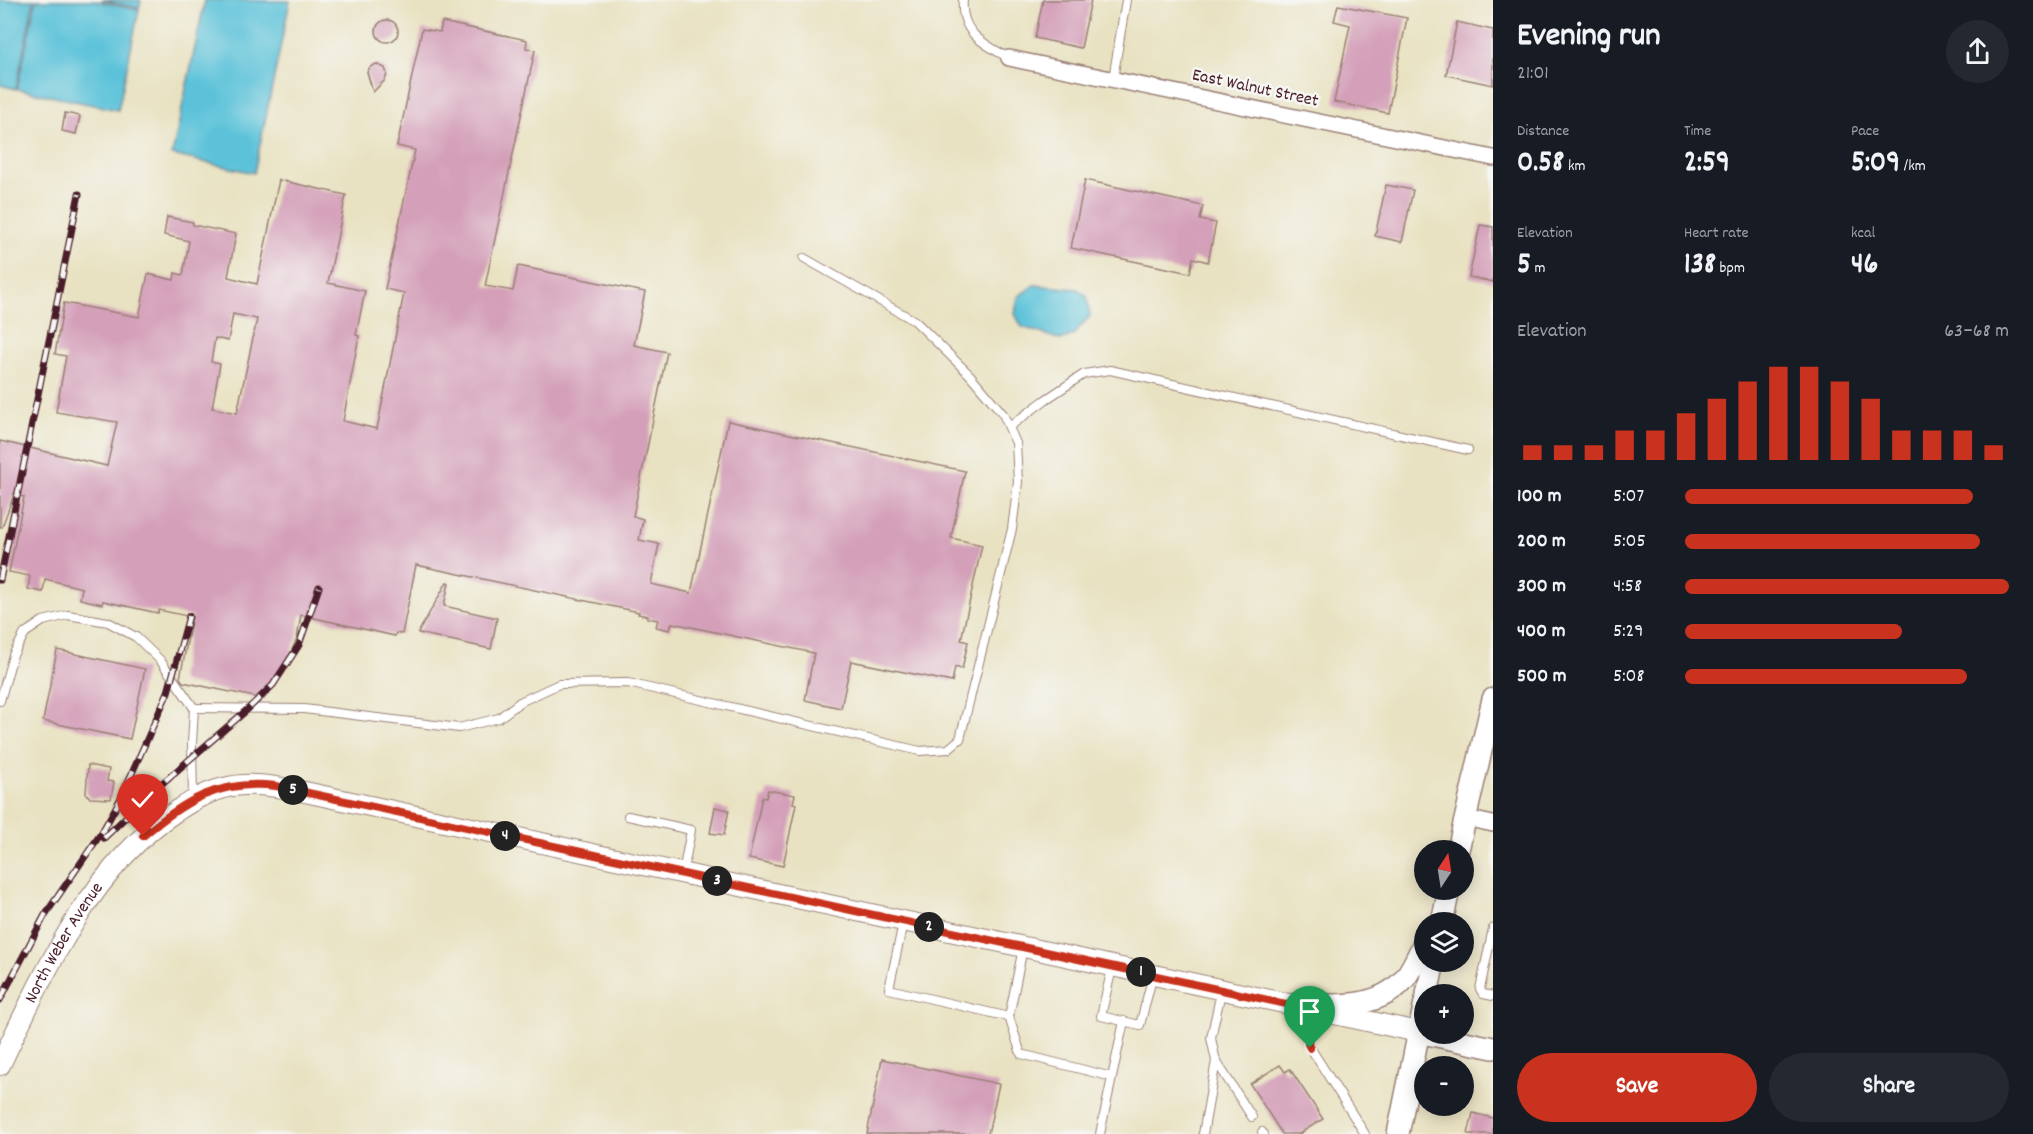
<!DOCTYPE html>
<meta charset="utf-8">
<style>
body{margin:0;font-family:Dekko,sans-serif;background:#242831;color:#f1f3f6;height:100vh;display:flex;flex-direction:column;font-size:22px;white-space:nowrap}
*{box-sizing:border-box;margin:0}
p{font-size:20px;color:#9ea1a6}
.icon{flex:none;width:33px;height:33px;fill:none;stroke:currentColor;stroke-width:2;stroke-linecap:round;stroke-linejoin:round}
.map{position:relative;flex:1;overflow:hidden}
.details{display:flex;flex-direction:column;background:#171b24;width:540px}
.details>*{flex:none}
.needle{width:39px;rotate:12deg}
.tools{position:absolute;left:1414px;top:840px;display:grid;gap:12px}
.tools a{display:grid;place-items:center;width:60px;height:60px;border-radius:50%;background:#171b24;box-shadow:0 3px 15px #0003;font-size:30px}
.pin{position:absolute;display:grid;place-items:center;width:51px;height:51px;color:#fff;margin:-62px -26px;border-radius:50% 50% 50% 0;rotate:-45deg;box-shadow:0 0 6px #0007}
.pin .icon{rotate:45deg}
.km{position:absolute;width:30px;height:30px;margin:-15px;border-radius:50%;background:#222;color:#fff;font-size:16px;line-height:30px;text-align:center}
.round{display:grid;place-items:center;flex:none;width:63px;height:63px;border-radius:32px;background:#242831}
.summary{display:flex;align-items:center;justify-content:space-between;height:102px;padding:0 24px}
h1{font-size:33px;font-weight:700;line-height:45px}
.metrics{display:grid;grid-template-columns:repeat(3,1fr);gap:9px;height:102px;padding:6px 24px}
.metrics div{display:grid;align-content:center}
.metrics b{font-size:30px;font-weight:700}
.metrics small{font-size:16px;font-weight:400}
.metrics p{font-size:16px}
.chart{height:168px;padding:12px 24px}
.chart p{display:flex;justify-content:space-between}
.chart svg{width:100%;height:108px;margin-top:6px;stroke:#c8321e;stroke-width:6}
.button{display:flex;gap:12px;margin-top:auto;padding:12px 24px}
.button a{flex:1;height:69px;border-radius:36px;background:#c8321e;color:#fff;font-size:24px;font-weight:700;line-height:69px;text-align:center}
.button a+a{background:#242831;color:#f1f3f6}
ul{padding:0 24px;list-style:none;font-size:20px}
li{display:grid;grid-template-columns:96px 72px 1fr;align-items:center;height:45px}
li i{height:15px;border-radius:8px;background:#c8321e}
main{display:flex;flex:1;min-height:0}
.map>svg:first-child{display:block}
</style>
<main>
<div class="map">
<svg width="1493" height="1134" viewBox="0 0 1493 1134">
<rect width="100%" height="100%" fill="#f6f6f2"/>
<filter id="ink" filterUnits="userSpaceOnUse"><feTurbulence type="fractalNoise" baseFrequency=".0167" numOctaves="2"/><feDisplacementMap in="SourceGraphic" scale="12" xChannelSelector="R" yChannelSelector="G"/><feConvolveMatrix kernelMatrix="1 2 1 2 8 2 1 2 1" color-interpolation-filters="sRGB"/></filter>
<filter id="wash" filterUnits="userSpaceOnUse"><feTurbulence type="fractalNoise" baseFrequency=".008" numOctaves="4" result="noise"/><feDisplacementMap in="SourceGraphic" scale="24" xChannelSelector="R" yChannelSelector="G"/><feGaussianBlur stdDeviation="1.35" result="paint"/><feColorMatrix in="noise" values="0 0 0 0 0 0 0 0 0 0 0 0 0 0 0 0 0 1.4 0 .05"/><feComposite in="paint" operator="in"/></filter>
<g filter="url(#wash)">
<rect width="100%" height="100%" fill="#e9e2c2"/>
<g fill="#5cc2d9" stroke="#537082" stroke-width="1.5">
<path d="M 0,0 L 34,0 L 16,89 L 0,85 Z"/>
<path d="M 36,0 L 92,0 L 139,10 L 118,110 L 17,89 Z"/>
<path d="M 101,0 L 141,0 L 139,8 Z"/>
<path d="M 205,0 L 290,1 L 254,173 L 172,155 Z"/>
<path d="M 1034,285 L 1077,289 L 1087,296 L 1090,316 L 1073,335 L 1061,340 L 1022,327 L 1015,314 L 1018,297 Z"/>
</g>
<g id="blocks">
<g fill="#d4a0b9" fill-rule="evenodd">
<path d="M 1043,0 L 1091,0 L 1081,48 L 1035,38 Z"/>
<path d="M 1338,5 L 1407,18 L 1388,113 L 1334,102 L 1350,25 L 1334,21 Z"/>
<circle cx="387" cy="31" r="11"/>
<path d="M 442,22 L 527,40 L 526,48 L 535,50 L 485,286 L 513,291 L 518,266 L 645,292 L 634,345 L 667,352 L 633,516 L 643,519 L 639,540 L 659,544 L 651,584 L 691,593 L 728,421 L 965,471 L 951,538 L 982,545 L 961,640 L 968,642 L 962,669 L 955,667 L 952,682 L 851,661 L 841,708 L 805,700 L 814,653 L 672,623 L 670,630 L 656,627 L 658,620 L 647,618 L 648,616 L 638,614 L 639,612 L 416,565 L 402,634 L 396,633 L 395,636 L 301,615 L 297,638 L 286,664 L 264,699 L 183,682 L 180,678 L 192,617 L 159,610 L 158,613 L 103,601 L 102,604 L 80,599 L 82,588 L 45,579 L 43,592 L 28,589 L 30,576 L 9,572 L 24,497 L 14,494 L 2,527 L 0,527 L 0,441 L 107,466 L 117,422 L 56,412 L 66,356 L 55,354 L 64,303 L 139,317 L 148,274 L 174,280 L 175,273 L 183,275 L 189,241 L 164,235 L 167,217 L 193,222 L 193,225 L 236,234 L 228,277 L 257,284 L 279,180 L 346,195 L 328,283 L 365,291 L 356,335 L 359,336 L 343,421 L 377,429 L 404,293 L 385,289 L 415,150 L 397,146 L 422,29 L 440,32 ZM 233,314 L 257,319 L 237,413 L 212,408 L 220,364 L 211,362 L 215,338 L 228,341 Z"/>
<path d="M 1457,22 L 1493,30 L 1493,85 L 1446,75 Z"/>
<path d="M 376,64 L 385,68 L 387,74 L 385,80 L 373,92 L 367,72 L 370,67 Z"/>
<path d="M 65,113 L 80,116 L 76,134 L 62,131 Z"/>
<path d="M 1085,180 L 1203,206 L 1200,220 L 1216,223 L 1208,262 L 1193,258 L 1190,273 L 1071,248 Z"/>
<path d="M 1386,185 L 1413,190 L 1402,242 L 1375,236 Z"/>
<path d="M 1480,225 L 1493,227 L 1493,282 L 1469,277 Z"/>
<path d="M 447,582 L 449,583 L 444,606 L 497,618 L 491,649 L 418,633 Z"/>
<path d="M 57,650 L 145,669 L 130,739 L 43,721 Z"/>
<path d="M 88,765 L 109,769 L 107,781 L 114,782 L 111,799 L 90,798 L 86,793 Z"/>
<path d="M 768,790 L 795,795 L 793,803 L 796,804 L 783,866 L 749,859 L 762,797 L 766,798 Z"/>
<path d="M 715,807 L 729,810 L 724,835 L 710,833 Z"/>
<path d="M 882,1059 L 999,1084 L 988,1134 L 867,1134 Z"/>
<path d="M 1280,1065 L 1285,1072 L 1290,1069 L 1323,1119 L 1299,1134 L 1282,1134 L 1250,1084 Z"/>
<path d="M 1473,1113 L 1493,1118 L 1493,1134 L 1468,1134 Z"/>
</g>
</g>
</g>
<g filter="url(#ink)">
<use href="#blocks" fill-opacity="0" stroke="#9a8076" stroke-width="1.5"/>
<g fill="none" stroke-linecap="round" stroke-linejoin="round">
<defs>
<g id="service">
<path d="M 963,0 C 960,33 984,44 1009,58"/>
<path d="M 1113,79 L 1126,0"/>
<path d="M 1009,427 L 1045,400 L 1084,374 L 1110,370 L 1468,450"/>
<path d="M 0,701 L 13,655 L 25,633 L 43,621 L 68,615 L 108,622 L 136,637 L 160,660 L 194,708 L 192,744 L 193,798"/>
<path d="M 194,708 L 304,709 L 459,728 L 499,718 L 520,702 L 559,684 L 628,683 L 920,751 L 948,749 L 960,739 L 1012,529 L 1018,482 L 1016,443 L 1003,414 L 970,375 L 915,321 L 804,258"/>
<path d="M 628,816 L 691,830 L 683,873"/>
<path d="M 903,923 L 889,989 L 1009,1017 L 1023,948"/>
<path d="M 1493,928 L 1480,989 L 1483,994 L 1493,996"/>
<path d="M 1112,968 L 1101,1016 L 1140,1025 L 1153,975"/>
<path d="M 1314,1011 L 1308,1044 L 1365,1134"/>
<path d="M 1009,1017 L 1021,1054 L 1112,1077"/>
<path d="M 1216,1061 L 1252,1117"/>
<path d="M 1262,1132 L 1264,1134"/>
<path d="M 1100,1134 L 1124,1021"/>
<path d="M 1203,1134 L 1216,1061 L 1211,1038 L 1221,992"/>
</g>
<g id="minor">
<path d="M 1009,58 L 1493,158"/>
<path d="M 1465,818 L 1493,824"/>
</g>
<g id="tertiary">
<path id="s1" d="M 0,1065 C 42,977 91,867 175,812 C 192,801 204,793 224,788 C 251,781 278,787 305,792 L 1418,1032"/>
</g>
<g id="secondary">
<path d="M 1458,850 L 1493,699"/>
<path d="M 1442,922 L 1449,890"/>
<path d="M 1427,994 L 1434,962"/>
<path d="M 1291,1005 C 1329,1004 1378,1012 1405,978 C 1413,967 1419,953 1425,941"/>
<path d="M 1418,1032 L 1493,1048"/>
<path d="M 1398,1134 L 1425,1002"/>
</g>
</defs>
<use href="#service" stroke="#9a8076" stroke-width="10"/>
<use href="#minor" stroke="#9a8076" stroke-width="18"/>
<use href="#tertiary" stroke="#9a8076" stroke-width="22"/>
<use href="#secondary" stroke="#9a8076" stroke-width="24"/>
<use href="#service" stroke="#fff" stroke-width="8"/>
<use href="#minor" stroke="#fff" stroke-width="15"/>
<use href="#tertiary" stroke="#fff" stroke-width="20"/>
<use href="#secondary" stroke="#fff" stroke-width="21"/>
<defs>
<g id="rail">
<path d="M 0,580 L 79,194"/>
<path d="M 104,838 L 152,792 L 248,709 L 273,685 L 299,645 L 319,587"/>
<path d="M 0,1000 L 45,915 L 102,832 L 121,798 L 168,692 L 189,616"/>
</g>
</defs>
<use href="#rail" stroke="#4a1f2b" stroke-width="7"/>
<use href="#rail" stroke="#f6f6f2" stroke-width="4.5" stroke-dasharray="14" stroke-linecap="butt"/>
</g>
</g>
<g fill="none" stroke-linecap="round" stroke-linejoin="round" filter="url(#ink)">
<defs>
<path id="route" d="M 143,836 C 184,801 219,779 276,786 L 1314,1010 L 1308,1044 L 1310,1048"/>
</defs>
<use href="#route" stroke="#fff" stroke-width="12"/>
<use href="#route" stroke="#c8321e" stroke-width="8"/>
</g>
<g text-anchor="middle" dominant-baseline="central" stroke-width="5" stroke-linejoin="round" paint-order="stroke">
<g font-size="18" fill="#4a1f2b" stroke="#f6f6f2">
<text transform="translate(1255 89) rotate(12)">East Walnut Street</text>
<text stroke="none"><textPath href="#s1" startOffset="138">North Weber Avenue</textPath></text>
</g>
</g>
</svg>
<div class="tools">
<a><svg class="needle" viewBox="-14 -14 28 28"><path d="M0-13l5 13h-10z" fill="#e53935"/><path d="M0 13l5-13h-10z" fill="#9ea1a6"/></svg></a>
<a><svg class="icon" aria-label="layers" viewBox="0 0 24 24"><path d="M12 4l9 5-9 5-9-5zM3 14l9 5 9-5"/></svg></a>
<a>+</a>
<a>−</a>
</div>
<div class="pin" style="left:1310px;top:1048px;background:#1e9e55"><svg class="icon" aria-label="arrive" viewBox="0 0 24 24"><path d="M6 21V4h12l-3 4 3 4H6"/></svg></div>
<div class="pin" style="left:143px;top:836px;background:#d93025"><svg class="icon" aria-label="check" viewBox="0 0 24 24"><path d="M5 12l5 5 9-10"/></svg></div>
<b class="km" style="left:1141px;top:972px">1</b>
<b class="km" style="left:929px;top:927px">2</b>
<b class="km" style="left:717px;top:881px">3</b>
<b class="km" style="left:505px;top:836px">4</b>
<b class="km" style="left:293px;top:790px">5</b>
</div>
<section class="details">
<div class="summary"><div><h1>Evening run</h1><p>21:01</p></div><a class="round"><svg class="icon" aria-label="share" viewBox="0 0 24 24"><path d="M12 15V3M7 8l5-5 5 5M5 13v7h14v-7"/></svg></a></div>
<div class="metrics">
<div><p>Distance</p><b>0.58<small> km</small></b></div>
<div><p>Time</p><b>2:59</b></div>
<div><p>Pace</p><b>5:09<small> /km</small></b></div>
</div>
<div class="metrics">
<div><p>Elevation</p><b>5<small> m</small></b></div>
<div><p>Heart rate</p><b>138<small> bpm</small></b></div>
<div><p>kcal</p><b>46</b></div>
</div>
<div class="chart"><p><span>Elevation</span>63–68 m</p>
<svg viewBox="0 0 160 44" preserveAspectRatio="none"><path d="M5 44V38M15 44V38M25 44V38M35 44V32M45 44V32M55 44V25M65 44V19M75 44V12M85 44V6M95 44V6M105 44V12M115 44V19M125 44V32M135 44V32M145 44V32M155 44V38"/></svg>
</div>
<ul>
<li><b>100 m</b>5:07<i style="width:89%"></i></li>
<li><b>200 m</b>5:05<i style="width:91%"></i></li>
<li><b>300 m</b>4:58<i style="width:100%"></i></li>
<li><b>400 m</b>5:29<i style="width:67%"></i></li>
<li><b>500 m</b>5:08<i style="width:87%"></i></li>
</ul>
<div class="button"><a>Save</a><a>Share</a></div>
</section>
</main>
